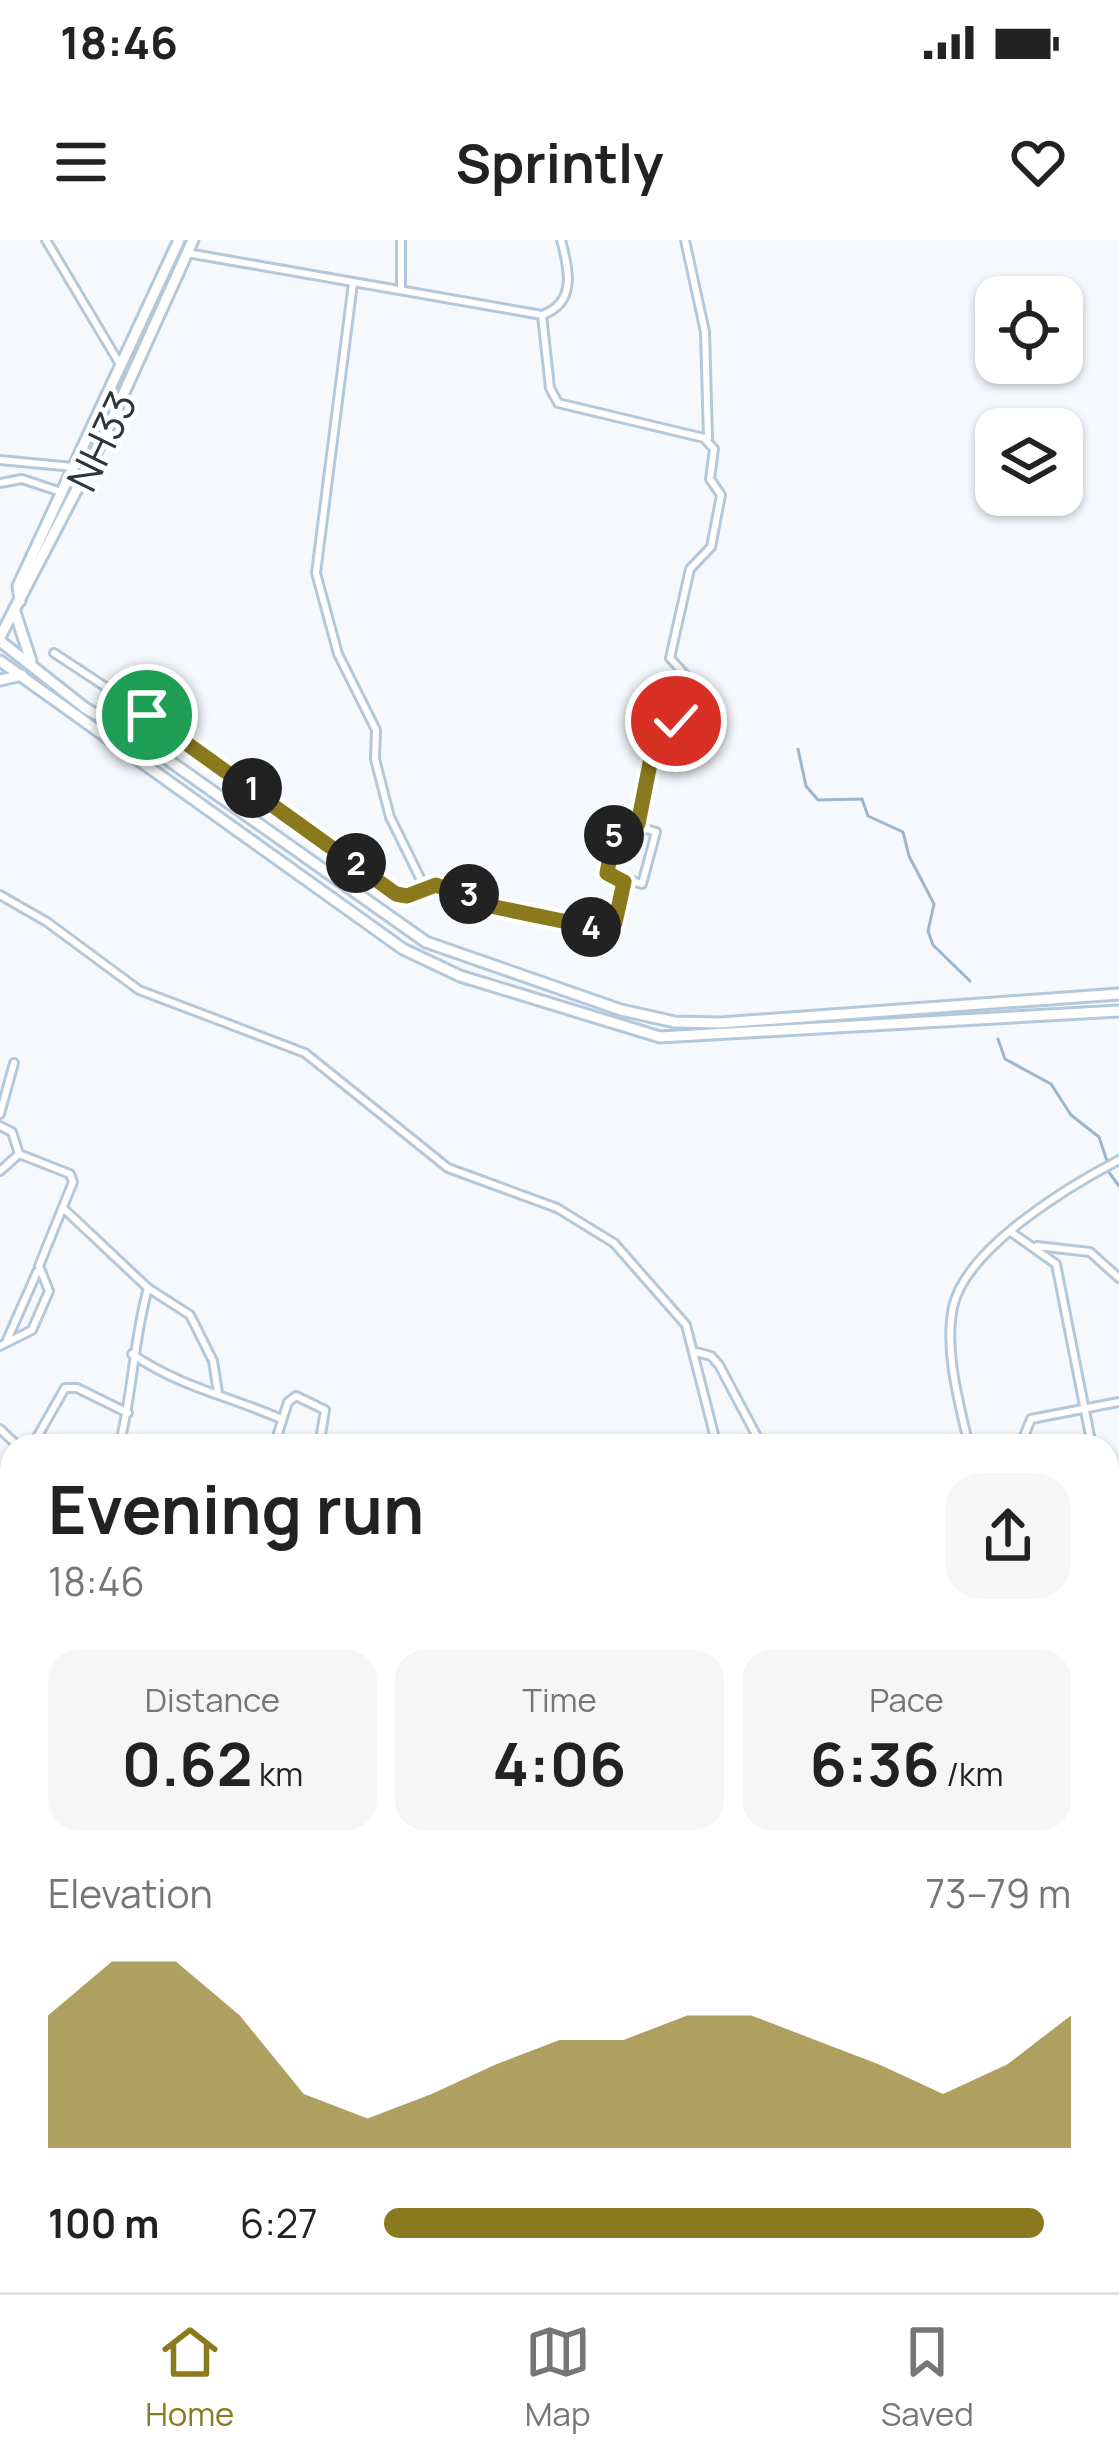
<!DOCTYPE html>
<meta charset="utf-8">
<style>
body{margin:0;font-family:Manrope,sans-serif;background:#f6f6f6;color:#222;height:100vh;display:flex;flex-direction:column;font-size:45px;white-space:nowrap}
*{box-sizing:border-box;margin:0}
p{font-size:39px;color:#767676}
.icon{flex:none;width:66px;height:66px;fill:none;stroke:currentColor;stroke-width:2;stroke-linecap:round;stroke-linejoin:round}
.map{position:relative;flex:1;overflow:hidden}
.drawer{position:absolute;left:0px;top:1194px;width:1119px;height:858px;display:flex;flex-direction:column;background:#fff;border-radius:36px 36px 0 0;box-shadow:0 3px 9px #0004}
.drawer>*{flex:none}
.fabs{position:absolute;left:975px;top:36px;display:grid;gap:24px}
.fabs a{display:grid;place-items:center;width:108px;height:108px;border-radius:24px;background:#fff;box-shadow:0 3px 9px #0004;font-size:60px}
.pin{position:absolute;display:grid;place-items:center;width:102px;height:102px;color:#fff;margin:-51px;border:6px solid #fff;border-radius:50%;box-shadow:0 3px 12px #0007}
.km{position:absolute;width:60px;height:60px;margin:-30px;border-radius:50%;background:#222;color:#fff;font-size:33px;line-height:60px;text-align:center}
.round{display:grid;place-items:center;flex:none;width:126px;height:126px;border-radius:36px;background:#f6f6f6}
.headline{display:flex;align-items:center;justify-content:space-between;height:204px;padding:0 48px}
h1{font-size:66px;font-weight:700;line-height:90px}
.figures{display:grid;grid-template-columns:repeat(3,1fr);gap:18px;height:204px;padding:12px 48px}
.figures div{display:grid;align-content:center;border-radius:30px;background:#f6f6f6;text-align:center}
.figures b{font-size:60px;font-weight:700}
.figures small{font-size:33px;font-weight:400}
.figures p{font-size:33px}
.chart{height:336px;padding:24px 48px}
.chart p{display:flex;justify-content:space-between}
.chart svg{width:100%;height:216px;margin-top:12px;fill:#8b791e;opacity:.7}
ul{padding:0 48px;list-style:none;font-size:39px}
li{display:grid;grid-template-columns:192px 144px 1fr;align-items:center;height:90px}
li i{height:30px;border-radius:15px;background:#8b791e}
.status{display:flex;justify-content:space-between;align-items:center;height:84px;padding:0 60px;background:#fff;direction:ltr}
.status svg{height:33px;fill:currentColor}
header{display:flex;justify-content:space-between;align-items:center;height:156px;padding:0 48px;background:#fff;font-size:54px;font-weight:700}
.tabs{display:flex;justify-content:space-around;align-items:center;height:168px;border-top:3px solid #e0e0e0;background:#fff;font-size:33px;color:#767676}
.tabs a{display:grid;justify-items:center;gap:6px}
.tabs .active{color:#8b791e}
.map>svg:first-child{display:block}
</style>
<div class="status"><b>18:46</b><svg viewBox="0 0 49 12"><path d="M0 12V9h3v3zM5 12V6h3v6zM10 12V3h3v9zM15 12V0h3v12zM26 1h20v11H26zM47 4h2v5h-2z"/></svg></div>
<header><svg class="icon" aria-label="menu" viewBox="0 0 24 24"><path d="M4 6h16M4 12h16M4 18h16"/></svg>Sprintly<svg class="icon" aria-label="heart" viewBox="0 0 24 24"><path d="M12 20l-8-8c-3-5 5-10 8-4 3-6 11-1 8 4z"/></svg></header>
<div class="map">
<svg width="1119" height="2052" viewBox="0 0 1119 2052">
<rect width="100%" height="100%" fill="#f5f9fd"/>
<path fill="#cfe3f6" d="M 12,1935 L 12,2040 L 83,2040 L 86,2052 L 0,2052 L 0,1943 Z"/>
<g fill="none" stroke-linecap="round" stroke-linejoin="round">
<g stroke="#9cb6ce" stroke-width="3">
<path d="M 798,509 L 806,546 L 818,560 L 862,559 L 868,576 L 903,592 L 909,616 L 934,664 L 928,691 L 933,705 L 970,741"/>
<path d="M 998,799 L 1005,819 L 1051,844 L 1071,875 L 1099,897 L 1107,921"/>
<path d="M 1108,931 L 1119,946"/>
</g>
<defs>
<g id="street">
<path d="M 46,0 L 121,126"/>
<path d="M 685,0 L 705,92 L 708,198"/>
<path d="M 187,13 L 542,75 C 577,63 569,29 561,0"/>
<path d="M 353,43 L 316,333 L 338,414 L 376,490 L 375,519 L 390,577 L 424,646"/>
<path d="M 401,50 L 401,0"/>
<path d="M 542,75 L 550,148 L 558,163 L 704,198 L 714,209 L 710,239 L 721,255 L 711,307 L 690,329 L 670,418 L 688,438 L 681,476 L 657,488 L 638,583"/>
<path d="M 0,220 L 73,227"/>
<path d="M 0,243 L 22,239 L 61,252"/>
<path d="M 54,413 L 159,482 L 396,654 L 407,656 L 437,645 L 490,666 L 606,690 L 615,683 L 624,642"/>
<path d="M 623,582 L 656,592 L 642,644 L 607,633 L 615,590 Z"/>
<path d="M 0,655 L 47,682 L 139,750 L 305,813 L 448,928 L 557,968 L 614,1003 L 686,1085 L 717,1206"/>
<path d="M 0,874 L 14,823"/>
<path d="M 0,886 L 12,892 L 19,914 L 0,931"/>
<path d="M 63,968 L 148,1048 L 190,1075 L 213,1121 L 218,1153"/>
<path d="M 1011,992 L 1056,1024 L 1092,1206"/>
<path d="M 1037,1006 L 1090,1012 L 1119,1038"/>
<path d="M 7,1100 L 37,1032"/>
<path d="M 0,1106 L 32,1090 L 49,1051 L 39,1026 L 73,942 L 70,934 L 19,914"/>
<path d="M 696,1112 L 711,1116 L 719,1125 L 762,1206"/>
<path d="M 132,1114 C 182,1148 227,1155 281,1179"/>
<path d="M 0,1189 L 18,1206"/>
<path d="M 32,1206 L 65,1148 L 77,1148 L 128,1173"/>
<path d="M 119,1206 C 133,1154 133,1101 148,1048"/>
<path d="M 274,1206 L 288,1162 L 296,1156 L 325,1170 L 320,1200"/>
<path d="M 317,1206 L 320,1200 L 334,1206"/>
<path d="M 969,1206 C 959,1162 944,1111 953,1067 C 966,1008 1069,946 1119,920"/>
<path d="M 993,1206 L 1022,1201 L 1031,1179 L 1119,1162"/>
<path d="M 1107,1291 L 1119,1290"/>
<path d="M 0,1331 L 12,1247"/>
<path d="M 0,1363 L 12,1368"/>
<path d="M 0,1495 L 12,1560"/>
<path d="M 1107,1534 L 1119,1534"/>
<path d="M 1114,1534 L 1119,1598"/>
<path d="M 1107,1621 L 1119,1609"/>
<path d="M 1107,1747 L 1119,1758"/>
<path d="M 1107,1802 L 1119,1803"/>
<path d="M 1107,2010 L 1119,2019"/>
<path d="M 1107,2035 L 1119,2024"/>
<path d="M 113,2040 L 114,2052"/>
<path d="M 417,2040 L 418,2052"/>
<path d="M 832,2040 L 837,2052"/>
<path d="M 894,2052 L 907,2047 L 914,2052"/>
<path d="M 920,2052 L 940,2040"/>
<path d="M 1090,2052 L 1102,2040"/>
</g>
<g id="secondary">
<path d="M 20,361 L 18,346 L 179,0"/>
<path d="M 14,369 L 31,421"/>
<path d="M 0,397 L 104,197 L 193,0"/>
<path d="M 0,401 L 85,468 L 137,498 L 426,702 L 621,770 L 675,782 L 720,783 L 1119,754"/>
<path d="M 0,421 L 403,709 L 460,736 L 660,797 L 1119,771"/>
<path d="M 0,440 L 22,435"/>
</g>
</defs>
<use href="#street" stroke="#b4c8db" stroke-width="12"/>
<use href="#secondary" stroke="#b4c8db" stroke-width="15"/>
<use href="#street" stroke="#fff" stroke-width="6"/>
<use href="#secondary" stroke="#fff" stroke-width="9"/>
</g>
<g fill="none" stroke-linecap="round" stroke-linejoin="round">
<defs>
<path id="route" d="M 147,475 L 396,654 L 407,656 L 436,645 L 490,666 L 606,690 L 615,683 L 624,642 L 607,633 L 615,590 L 622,582 L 638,584 L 657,488 L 676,481"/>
</defs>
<use href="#route" stroke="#fff" stroke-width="24"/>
<use href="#route" stroke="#8b791e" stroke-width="15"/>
</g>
<g text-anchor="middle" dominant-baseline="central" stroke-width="9" stroke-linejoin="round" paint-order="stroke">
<g font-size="42" fill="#2c343c" stroke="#fff">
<text transform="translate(101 201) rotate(-64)">NH33</text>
</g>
</g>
</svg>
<div class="fabs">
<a><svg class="icon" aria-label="locate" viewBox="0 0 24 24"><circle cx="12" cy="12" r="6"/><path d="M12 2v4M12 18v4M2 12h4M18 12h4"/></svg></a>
<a><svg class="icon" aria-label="layers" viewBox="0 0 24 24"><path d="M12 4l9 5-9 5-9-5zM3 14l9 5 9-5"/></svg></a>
</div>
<div class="pin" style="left:147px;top:475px;background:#1e9e55"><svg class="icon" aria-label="arrive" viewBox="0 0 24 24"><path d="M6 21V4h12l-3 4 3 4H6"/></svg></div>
<div class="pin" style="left:676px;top:481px;background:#d93025"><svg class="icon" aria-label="check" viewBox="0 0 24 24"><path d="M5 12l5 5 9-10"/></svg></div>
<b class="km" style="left:252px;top:548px">1</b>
<b class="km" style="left:356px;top:623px">2</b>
<b class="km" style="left:469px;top:654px">3</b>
<b class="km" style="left:591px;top:687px">4</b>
<b class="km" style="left:614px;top:595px">5</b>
<section class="drawer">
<div class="headline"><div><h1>Evening run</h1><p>18:46</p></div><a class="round"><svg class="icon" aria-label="share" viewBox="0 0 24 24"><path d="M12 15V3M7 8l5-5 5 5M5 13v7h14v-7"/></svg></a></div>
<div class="figures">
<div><p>Distance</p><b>0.62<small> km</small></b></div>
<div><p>Time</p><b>4:06</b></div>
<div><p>Pace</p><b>6:36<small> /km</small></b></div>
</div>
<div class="chart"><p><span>Elevation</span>73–79 m</p>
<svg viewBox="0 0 160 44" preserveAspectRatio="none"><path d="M0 44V17L10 6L20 6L30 17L40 33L50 38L60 33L70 27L80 22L90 22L100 17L110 17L120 22L130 27L140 33L150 27L160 17V44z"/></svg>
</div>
<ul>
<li><b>100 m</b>6:27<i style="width:96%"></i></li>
</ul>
</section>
</div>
<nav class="tabs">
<a class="active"><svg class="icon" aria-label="home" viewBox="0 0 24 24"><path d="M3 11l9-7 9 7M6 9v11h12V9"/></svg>Home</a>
<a><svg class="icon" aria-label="map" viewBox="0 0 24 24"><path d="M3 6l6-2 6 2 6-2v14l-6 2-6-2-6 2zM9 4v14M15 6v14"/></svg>Map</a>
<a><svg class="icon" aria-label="saved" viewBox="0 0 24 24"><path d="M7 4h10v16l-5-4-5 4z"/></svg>Saved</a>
</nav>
